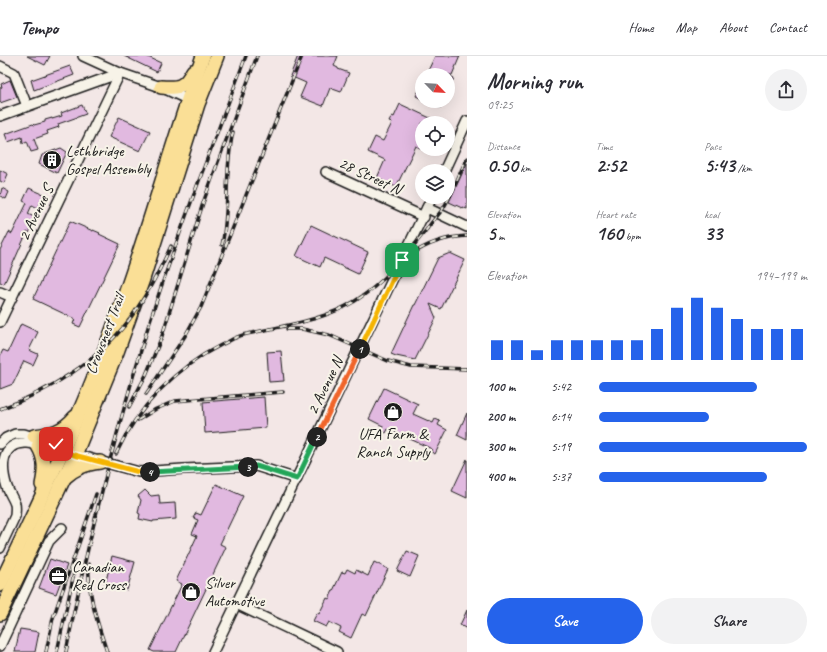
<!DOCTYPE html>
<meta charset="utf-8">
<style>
body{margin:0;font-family:Caveat,sans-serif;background:#f2f2f3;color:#2b2b33;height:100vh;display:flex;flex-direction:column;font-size:15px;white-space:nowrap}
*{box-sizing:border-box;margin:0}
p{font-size:13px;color:#7c7c81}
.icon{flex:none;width:22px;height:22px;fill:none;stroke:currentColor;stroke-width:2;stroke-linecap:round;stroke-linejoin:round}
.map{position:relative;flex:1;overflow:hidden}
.details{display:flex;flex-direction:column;background:#fff;width:360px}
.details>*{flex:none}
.needle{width:26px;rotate:115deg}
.controls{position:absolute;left:415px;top:12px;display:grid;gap:8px}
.controls a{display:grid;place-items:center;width:40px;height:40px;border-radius:50%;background:#fff;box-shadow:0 4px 16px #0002;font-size:20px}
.pin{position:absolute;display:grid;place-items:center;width:34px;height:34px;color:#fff;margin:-17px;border-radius:8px;box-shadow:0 2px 6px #0006}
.km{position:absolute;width:20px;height:20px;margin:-10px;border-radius:50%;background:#222;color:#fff;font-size:11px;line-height:20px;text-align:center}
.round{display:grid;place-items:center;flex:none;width:42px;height:42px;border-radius:21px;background:#f2f2f3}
.overview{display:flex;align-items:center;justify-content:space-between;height:68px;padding:0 20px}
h1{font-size:22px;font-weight:600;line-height:30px}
.figures{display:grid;grid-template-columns:repeat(3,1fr);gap:6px;height:68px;padding:4px 20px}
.figures div{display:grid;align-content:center}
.figures b{font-size:20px;font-weight:600}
.figures small{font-size:11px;font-weight:400}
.figures p{font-size:11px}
.chart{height:112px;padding:8px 20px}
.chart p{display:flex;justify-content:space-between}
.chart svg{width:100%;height:72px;margin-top:4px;stroke:#2563eb;stroke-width:6}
.primary-button{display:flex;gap:8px;margin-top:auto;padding:8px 20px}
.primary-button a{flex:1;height:46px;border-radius:24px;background:#2563eb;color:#fff;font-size:16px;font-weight:600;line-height:46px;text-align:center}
.primary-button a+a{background:#f2f2f3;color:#2b2b33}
ul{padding:0 20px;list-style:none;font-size:13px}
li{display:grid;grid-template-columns:64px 48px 1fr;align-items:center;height:30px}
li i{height:10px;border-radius:5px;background:#2563eb}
header{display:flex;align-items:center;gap:24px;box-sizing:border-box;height:56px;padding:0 20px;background:#fff;border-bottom:1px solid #e1e1e2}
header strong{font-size:19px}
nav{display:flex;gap:22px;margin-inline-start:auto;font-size:14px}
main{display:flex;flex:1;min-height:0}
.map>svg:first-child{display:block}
</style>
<header>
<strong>Tempo</strong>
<nav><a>Home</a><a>Map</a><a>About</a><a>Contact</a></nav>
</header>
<main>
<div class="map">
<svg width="467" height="596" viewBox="0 0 467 596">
<rect width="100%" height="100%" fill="#f3e7e6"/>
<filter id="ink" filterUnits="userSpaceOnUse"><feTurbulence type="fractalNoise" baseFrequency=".025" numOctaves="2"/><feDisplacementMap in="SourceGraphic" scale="8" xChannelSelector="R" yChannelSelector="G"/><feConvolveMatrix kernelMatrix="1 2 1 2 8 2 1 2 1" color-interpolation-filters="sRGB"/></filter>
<g filter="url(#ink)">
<g fill="#e1b9e0" stroke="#1c1c1c">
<path d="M 27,0 L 50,0 L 45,9 Z"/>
<path d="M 124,0 L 146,0 L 161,7 L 157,16 Z"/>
<path d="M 298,0 L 338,0 L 334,10 L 338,12 L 338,13 L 349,17 L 341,36 L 330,32 L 323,50 L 300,41 L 306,27 L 290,20 Z"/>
<path d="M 435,0 L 460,0 L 452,19 L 448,19 L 454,22 L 448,35 L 448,19 L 426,19 Z"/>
<path d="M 70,10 L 74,19 L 34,34 L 31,24 Z"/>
<path d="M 10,24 L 17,41 L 0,47 L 0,32 L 2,31 L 1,28 Z"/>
<path d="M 422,28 L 422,43 L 416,40 Z"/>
<path d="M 426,45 L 443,45 L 440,52 Z"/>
<path d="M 400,48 L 441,67 L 422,67 L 422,93 L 416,90 L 396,131 L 377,122 L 385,104 L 368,96 L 375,81 L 383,85 L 392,67 L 389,66 L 392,60 L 394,61 Z"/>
<path d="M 82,49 L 86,58 L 58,68 L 59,71 L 47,75 L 48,78 L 34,83 L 38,94 L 31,96 L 27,85 L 23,87 L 22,81 L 8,86 L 5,78 L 33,68 L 34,69 L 45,66 L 45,64 L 52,62 L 52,63 L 62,60 L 61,57 Z"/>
<path d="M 119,61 L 150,75 L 140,95 L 109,81 Z"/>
<path d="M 61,92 L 67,96 L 57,117 L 39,108 L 42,99 Z"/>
<path d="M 467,107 L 467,153 L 462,151 L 462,152 L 449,146 Z"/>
<path d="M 0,114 L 8,118 L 4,127 L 0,125 Z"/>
<path d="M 2,132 L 9,136 L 6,143 L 0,140 Z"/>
<path d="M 29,132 L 45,139 L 38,152 L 32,149 L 28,158 L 36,162 L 29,177 L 27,176 L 4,228 L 0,226 L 0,194 L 9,176 L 12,178 L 27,147 L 23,145 Z"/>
<path d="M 70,165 L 93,175 L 93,174 L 100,177 L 99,178 L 120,188 L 80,271 L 73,268 L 75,263 L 33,243 Z"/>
<path d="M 311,169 L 368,196 L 358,218 L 324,202 L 320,211 L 296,200 Z"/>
<path d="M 450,197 L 465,204 L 441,253 L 430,248 L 436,262 L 415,304 L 396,300 L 391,298 L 414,249 L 415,249 L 438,202 Z"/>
<path d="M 21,268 L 38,276 L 29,294 L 38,298 L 33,309 L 24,305 L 13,328 L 0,333 L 0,300 L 3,294 L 8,296 Z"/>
<path d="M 281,295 L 284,325 L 269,326 L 267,296 Z"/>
<path d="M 384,332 L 418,348 L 413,358 L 433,367 L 435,363 L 440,365 L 438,369 L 447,374 L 435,398 L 431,396 L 432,393 L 388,373 L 386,377 L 381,375 L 383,370 L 369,363 Z"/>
<path d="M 264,341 L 266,372 L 205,377 L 203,346 Z"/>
<path d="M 467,357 L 467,384 L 457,379 Z"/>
<path d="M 467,403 L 467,442 L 452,435 Z"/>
<path d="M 216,428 L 243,440 L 220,488 L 226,491 L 176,596 L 154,596 L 150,594 L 182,528 L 176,525 L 197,480 L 192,478 L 198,464 L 193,462 L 196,457 L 201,459 Z"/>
<path d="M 145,434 L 151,440 L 159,439 L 160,448 L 175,447 L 176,463 L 153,465 L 153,466 L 139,463 L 140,458 L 138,457 L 141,444 L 138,440 Z"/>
<path d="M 407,495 L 419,500 L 410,521 L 397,515 Z"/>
<path d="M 112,500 L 135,506 L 127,534 L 105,529 Z"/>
<path d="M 50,503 L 67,509 L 56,538 L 39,532 Z"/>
<path d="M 374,506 L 388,513 L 366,560 L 362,558 L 351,582 L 339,576 L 341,572 L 329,566 L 326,571 L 313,565 L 317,557 L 319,558 L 327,542 L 329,543 L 342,516 L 345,517 L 347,513 L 355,517 L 356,514 L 368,520 Z"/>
<path d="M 467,554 L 467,573 L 460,569 Z"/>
<path d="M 20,573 L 39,576 L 35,596 L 15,596 Z"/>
</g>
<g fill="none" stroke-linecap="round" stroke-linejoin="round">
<defs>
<g id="minor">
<path d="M 83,0 L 120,17 L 161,31 L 193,46"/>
<path d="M 0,10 L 14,17 L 27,50"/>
<path d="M 0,60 L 120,17"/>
<path d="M 444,115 L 467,65"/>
<path d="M 326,116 L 424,161"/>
<path d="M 427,152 L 467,171"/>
<path d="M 0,236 L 12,241"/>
<path d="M 0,266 L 120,17"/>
<path d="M 0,388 L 6,382 L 15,378 L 24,378 L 56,388 L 63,395"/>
<path d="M 0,492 L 15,460 C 15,456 16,452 15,448 C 13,442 9,437 7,431 C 1,412 0,386 27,387 C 36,387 45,394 54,395 C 56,396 60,395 63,395 L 139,416 L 183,413 L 256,410 L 297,423"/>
<path d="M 236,548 L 337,596"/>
<path d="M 0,590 L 49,485 L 62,472"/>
<path d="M 213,596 L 432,141"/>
</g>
<g id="highway">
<path d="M 161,31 C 179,32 184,32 193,15"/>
<path d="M 34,380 C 52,378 62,376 75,361"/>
<path d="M 38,390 C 46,403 45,415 42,429"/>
<path d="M 64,422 C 75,412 85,408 100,406"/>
<path d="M 0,529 C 44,436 89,342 123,244 C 152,163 174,80 203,0"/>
<path d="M 0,558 L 75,399 L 117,296 L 143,223 L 198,48 L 217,0"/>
</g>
</defs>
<use href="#minor" stroke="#1c1c1c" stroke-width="12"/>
<use href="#highway" stroke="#1c1c1c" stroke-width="16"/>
<use href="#minor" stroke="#f7f3e8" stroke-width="9"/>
<use href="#highway" stroke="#fadf96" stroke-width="13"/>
<defs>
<g id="rail">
<path d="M 222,189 C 230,152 224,114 233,76"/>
<path d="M 409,200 C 426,188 446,181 467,180"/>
<path d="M 287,273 L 302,273 L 329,279 L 388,305 L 411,311 L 467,313"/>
<path d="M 146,338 L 185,280 L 201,251 L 302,0"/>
<path d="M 129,351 L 146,319 L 162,280 L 203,147 L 257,0"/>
<path d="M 0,353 C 48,336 98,305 129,264 C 146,241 159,216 171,190"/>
<path d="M 138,364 L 156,353 L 175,345 L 283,336"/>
<path d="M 116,398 C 137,352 175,312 221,289 C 228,286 235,281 243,279 C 280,270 321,266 355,245 C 384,227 406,200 427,173 C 432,165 439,159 444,151 C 453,136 459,118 467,102"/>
<path d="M 89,508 C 87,538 98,568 107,596"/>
<path d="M 46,596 L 53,562 L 96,438"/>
<path d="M 57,596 L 74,517"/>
<path d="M 66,596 C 87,487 115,378 148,271 C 177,180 212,90 246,0"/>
</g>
</defs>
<use href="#rail" stroke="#1c1c1c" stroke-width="3.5"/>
<use href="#rail" stroke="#f7f3e8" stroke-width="2" stroke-dasharray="6" stroke-linecap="butt"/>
</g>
</g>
<g fill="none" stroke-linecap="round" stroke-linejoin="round" filter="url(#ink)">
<defs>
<path id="split-1" d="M 360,293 L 402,204"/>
<path id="split-2" d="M 317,381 L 360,293"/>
<path id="split-3" d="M 248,411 L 256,410 L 297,423 L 317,381"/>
<path id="split-4" d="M 150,416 L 248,411"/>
<path id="split-5" d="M 56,388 L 63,395 L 74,399 L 139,416 L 150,416"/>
</defs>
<use href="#split-1" stroke="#fff" stroke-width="8"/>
<use href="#split-2" stroke="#fff" stroke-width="8"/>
<use href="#split-3" stroke="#fff" stroke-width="8"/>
<use href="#split-4" stroke="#fff" stroke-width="8"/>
<use href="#split-5" stroke="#fff" stroke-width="8"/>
<use href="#split-1" stroke="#f5b400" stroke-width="5"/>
<use href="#split-2" stroke="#f0652b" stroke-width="5"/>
<use href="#split-3" stroke="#22a559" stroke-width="5"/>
<use href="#split-4" stroke="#22a559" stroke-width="5"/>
<use href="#split-5" stroke="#f5b400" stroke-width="5"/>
</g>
<defs>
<symbol id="building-disc" viewBox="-11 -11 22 22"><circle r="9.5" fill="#1c1c1c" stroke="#f7f3e8"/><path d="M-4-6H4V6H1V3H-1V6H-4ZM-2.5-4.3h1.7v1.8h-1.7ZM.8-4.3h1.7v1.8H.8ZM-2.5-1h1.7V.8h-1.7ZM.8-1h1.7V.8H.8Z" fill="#fff"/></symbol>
<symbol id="shop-disc" viewBox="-11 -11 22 22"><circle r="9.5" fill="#1c1c1c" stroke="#f7f3e8"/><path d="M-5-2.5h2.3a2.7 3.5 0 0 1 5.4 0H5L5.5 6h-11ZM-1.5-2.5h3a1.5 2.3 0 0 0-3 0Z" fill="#fff"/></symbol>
<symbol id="office-disc" viewBox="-11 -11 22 22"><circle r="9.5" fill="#1c1c1c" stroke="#f7f3e8"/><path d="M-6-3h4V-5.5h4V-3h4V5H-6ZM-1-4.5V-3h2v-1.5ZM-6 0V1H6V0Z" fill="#fff"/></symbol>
</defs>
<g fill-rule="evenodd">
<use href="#building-disc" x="41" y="93" width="22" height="22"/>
<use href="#shop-disc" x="382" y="345" width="22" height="22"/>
<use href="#office-disc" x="47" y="509" width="22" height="22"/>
<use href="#shop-disc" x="180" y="525" width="22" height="22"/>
</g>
<g text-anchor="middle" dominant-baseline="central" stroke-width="4" stroke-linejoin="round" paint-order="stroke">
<g font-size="16" fill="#1c1c1c" stroke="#f7f3e8" text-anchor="start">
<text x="66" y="95">Lethbridge<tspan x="66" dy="18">Gospel Assembly</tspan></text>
<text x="393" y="378" text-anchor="middle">UFA Farm &amp;<tspan x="393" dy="18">Ranch Supply</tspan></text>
<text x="72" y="511">Canadian<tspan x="72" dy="18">Red Cross</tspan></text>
<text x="205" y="527">Silver<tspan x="205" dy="18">Automotive</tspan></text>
</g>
<g font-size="16" fill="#1c1c1c" stroke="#f7f3e8">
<text transform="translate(370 120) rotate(25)">28 Street N</text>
<text transform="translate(36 157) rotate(-64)">2 Avenue S</text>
<text transform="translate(105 278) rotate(-69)">Crowsnest Trail</text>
<text transform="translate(325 330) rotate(-64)">2 Avenue N</text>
</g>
</g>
</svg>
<div class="controls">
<a><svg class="needle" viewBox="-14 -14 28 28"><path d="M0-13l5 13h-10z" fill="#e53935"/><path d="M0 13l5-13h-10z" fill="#7c7c81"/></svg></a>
<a><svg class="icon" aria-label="locate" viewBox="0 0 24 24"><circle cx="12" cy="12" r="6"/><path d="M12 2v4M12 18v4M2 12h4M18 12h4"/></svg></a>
<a><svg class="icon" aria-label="layers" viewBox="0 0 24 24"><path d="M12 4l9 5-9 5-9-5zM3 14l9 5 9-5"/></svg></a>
</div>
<div class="pin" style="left:402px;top:204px;background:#1e9e55"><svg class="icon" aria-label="arrive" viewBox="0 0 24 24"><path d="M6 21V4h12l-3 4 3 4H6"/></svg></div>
<div class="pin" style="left:56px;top:388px;background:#d93025"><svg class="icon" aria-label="check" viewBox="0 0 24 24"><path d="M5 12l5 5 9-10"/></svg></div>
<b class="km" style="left:360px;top:293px">1</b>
<b class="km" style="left:317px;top:381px">2</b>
<b class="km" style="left:248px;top:411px">3</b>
<b class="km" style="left:150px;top:416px">4</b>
</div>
<section class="details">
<div class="overview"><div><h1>Morning run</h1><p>09:25</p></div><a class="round"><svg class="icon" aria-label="share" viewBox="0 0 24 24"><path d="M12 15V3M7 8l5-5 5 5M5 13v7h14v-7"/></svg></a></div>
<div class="figures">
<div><p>Distance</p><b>0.50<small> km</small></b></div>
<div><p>Time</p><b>2:52</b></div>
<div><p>Pace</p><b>5:43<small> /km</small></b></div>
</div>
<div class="figures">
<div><p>Elevation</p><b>5<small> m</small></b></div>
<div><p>Heart rate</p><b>160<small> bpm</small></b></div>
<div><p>kcal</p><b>33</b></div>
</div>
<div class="chart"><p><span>Elevation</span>194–199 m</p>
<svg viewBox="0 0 160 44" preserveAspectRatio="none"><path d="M5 44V32M15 44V32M25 44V38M35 44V32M45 44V32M55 44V32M65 44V32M75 44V32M85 44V25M95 44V12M105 44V6M115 44V12M125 44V19M135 44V25M145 44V25M155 44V25"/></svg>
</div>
<ul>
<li><b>100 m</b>5:42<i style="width:76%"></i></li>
<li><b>200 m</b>6:14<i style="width:53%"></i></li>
<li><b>300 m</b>5:19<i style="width:100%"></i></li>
<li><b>400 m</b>5:37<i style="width:81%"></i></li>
</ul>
<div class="primary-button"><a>Save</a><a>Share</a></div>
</section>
</main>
